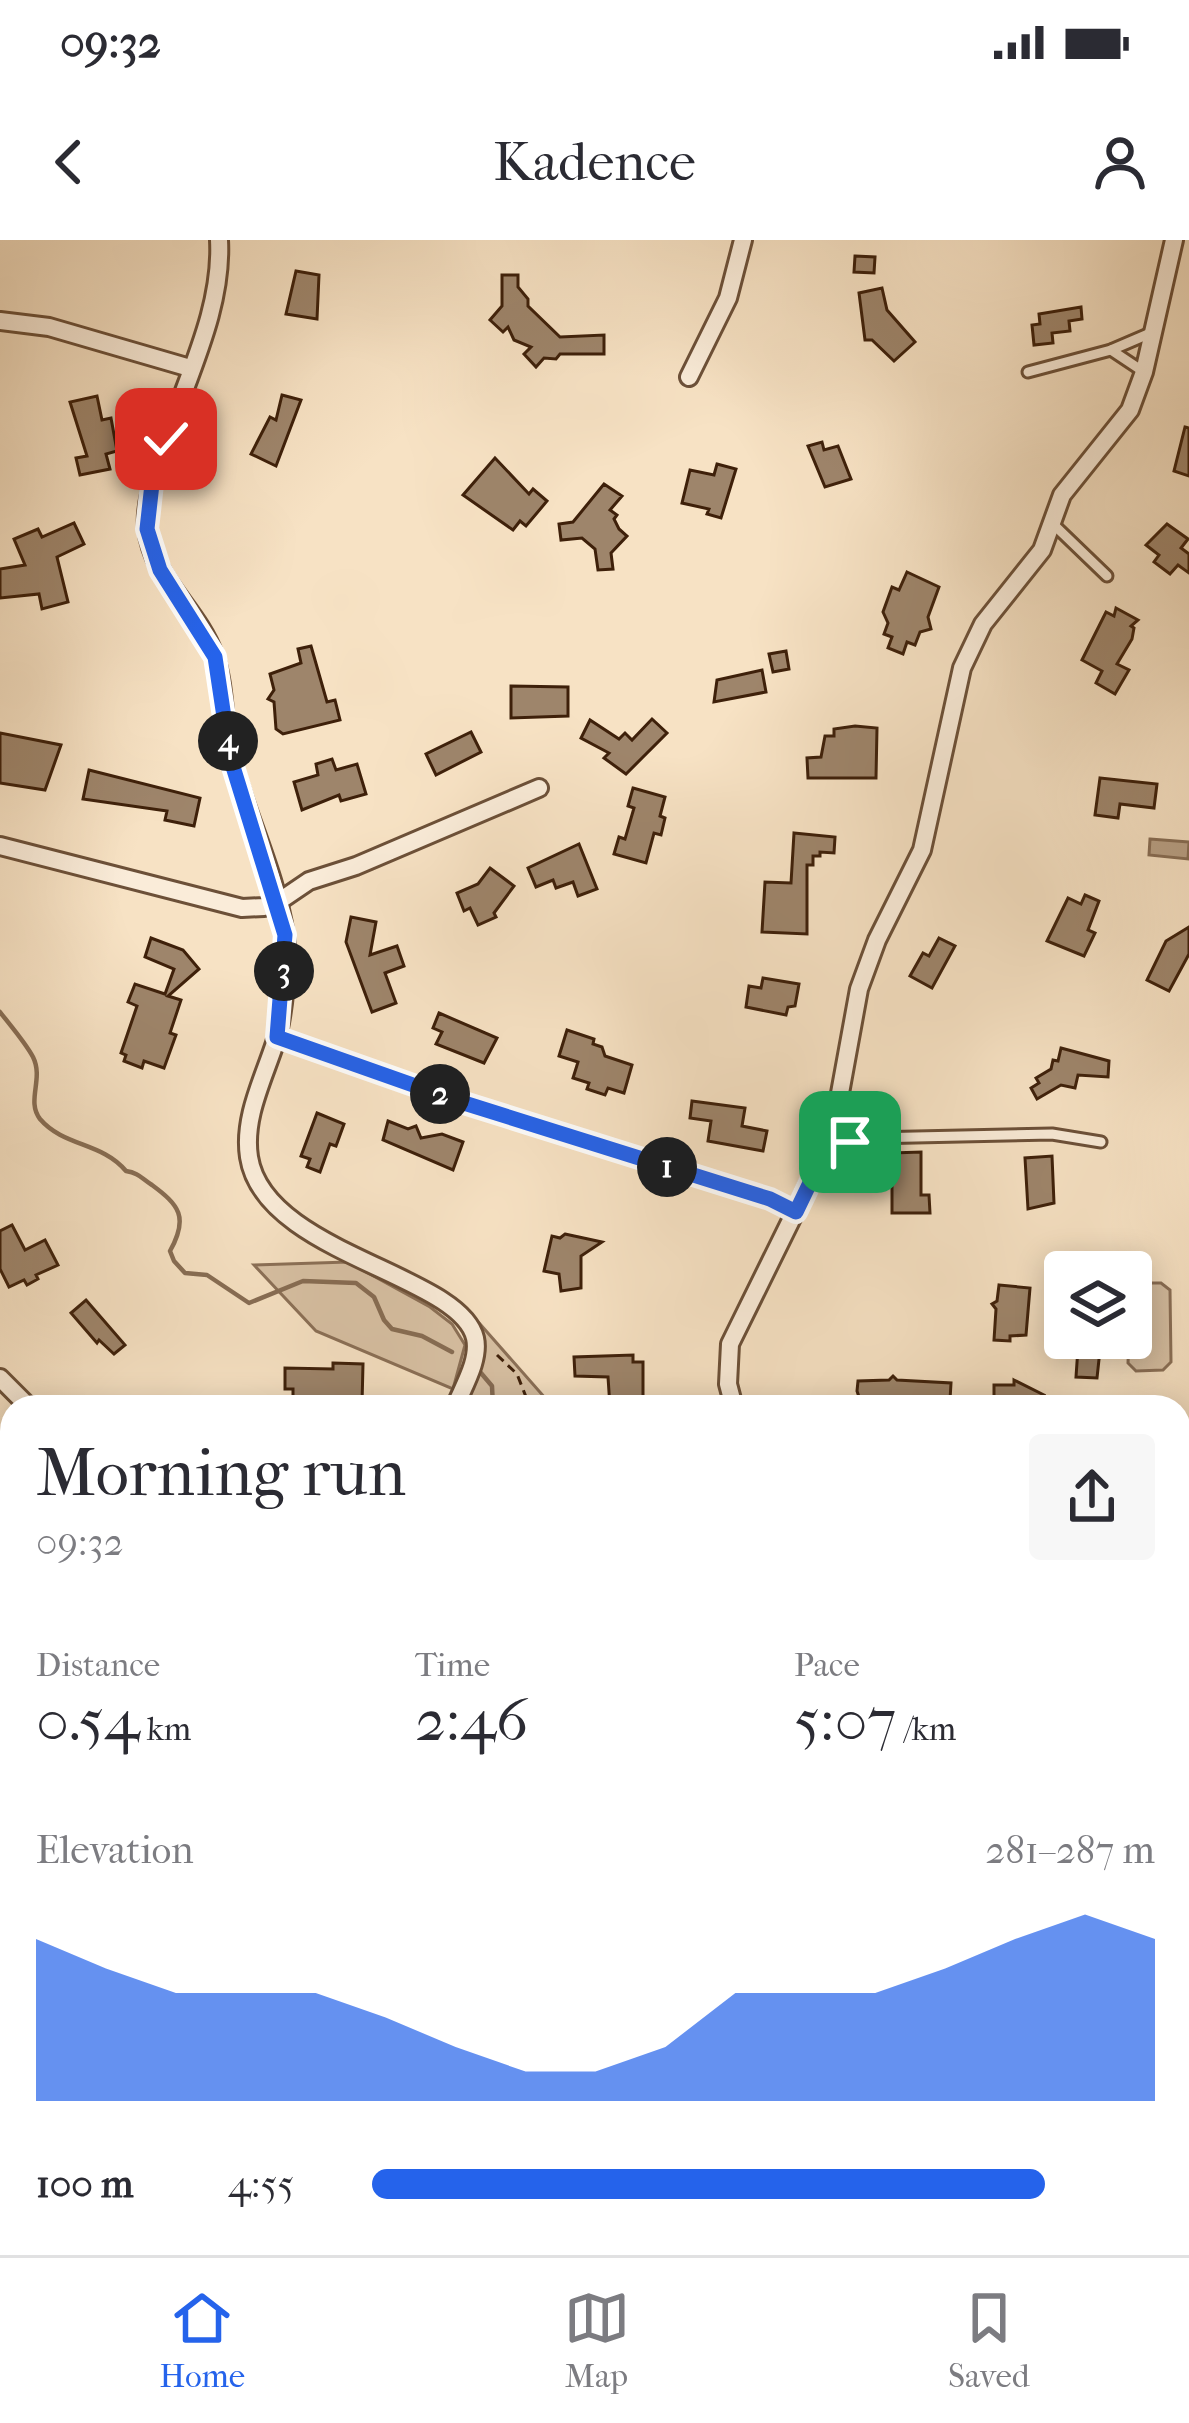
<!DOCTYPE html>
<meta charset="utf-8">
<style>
body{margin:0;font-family:"IM FELL French Canon",serif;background:#f7f7f7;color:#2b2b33;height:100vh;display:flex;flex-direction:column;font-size:45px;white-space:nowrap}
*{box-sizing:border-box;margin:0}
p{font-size:39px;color:#7c7c81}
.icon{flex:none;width:66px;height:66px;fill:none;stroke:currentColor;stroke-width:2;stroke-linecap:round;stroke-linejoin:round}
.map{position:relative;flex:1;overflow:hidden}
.panel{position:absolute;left:0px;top:1155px;width:1191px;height:861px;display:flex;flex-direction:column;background:#fff;border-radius:36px 36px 0 0;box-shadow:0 6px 30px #0003}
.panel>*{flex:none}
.fabs{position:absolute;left:1044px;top:1011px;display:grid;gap:24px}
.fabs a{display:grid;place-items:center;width:108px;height:108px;border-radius:12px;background:#fff;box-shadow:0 6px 30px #0003;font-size:60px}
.pin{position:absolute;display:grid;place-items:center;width:102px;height:102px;color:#fff;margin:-51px;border-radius:24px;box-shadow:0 6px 18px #0006}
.km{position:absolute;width:60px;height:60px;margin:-30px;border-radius:50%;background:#222;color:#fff;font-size:33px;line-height:60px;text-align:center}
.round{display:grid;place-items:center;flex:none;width:126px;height:126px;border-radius:12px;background:#f7f7f7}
.summary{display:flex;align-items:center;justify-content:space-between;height:204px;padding:0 36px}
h1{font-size:66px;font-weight:600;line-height:90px}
.figures{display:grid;grid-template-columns:repeat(3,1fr);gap:18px;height:204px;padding:12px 36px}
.figures div{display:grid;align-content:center}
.figures b{font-size:60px;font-weight:600}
.figures small{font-size:33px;font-weight:400}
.figures p{font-size:33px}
.chart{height:336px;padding:24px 36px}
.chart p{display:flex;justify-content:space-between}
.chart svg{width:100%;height:216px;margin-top:12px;fill:#2563eb;opacity:.7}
ul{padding:0 36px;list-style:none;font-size:39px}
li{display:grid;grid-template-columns:192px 144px 1fr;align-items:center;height:90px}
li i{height:30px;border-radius:15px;background:#2563eb}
.status{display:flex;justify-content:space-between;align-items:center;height:84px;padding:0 60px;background:#fff;direction:ltr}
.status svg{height:33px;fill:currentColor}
header{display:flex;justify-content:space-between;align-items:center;height:156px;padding:0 36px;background:#fff;font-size:54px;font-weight:600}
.tabs{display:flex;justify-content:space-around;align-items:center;height:168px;border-top:3px solid #e1e1e2;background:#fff;font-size:33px;color:#7c7c81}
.tabs a{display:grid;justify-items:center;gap:6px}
.tabs .current{color:#2563eb}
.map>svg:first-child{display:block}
</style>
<div class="status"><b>09:32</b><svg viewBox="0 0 49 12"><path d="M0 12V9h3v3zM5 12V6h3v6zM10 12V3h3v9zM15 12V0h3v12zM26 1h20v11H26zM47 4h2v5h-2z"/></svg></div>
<header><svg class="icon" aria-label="back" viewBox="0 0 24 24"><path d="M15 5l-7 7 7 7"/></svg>Kadence<svg class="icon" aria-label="person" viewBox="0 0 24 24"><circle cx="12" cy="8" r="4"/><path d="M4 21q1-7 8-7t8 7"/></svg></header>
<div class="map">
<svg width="1189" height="2015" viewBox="0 0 1189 2015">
<rect width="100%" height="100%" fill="#f7e2c4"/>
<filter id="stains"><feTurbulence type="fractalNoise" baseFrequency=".00167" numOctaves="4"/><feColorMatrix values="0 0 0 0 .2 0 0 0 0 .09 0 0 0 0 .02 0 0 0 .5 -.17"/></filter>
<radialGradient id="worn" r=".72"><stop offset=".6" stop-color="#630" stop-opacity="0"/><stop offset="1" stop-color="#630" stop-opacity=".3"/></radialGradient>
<g fill="#d8c1a4" stroke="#8b7057" stroke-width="3">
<path d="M 348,1022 L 430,1067 L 452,1084 L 465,1105 L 453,1149 L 316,1091 L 254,1025 Z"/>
<path d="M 1135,1043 L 1161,1043 L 1170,1050 L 1171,1122 L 1163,1130 L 1136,1131 L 1128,1123 L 1131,1047 Z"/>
<path d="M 480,1084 L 553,1167 L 462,1167 L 483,1102 Z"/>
<path d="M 0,1635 L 12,1635 L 12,2004 L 279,2004 L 283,2015 L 0,2015 Z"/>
</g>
<path fill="#b8a085" stroke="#876d54" stroke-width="3" d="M 1150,599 L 1189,602 L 1188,619 L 1149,615 Z"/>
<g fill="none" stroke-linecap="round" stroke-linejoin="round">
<g stroke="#876d54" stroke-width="4.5">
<path d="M 0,772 C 10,785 25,802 33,817 C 44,839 26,861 40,879 C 64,907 102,902 126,931 C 139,933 141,938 152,945 C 179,965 189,977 170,1011 L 174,1021 L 185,1033 L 207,1035 L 249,1063 L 303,1041 L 356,1043 L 374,1057 L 384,1080 L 392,1089 L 422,1096 L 452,1112"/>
<path d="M 481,1133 L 492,1146 L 493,1167"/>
<path d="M 1179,1619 L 1189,1617"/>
</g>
</g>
<g fill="#9e856b" stroke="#3e200a" stroke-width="3">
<path d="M 855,16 L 875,17 L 874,33 L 854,32 Z"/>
<path d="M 296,31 L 319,35 L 317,79 L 286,74 Z"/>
<path d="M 502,35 L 518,35 L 518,47 L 528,59 L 528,66 L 560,97 L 604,95 L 604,114 L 560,114 L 556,119 L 544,118 L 536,127 L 524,114 L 531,107 L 514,100 L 508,87 L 503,92 L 490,80 L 502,66 Z"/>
<path d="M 882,48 L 887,70 L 915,102 L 894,121 L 872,100 L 865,100 L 859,53 Z"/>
<path d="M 1081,67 L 1082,79 L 1069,81 L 1070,91 L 1052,93 L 1053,103 L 1034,105 L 1032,85 L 1040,84 L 1039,74 Z"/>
<path d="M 282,155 L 301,160 L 276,226 L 251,214 L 270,177 L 276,180 Z"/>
<path d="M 97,156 L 102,180 L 111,178 L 117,211 L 106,214 L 110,229 L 80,235 L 76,218 L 87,216 L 70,162 Z"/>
<path d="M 1185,187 L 1189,188 L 1189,236 L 1174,231 Z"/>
<path d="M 822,202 L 824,210 L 838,206 L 851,239 L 825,247 L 808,206 Z"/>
<path d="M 495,218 L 529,254 L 533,249 L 547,261 L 526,286 L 520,281 L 513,290 L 463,255 Z"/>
<path d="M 717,224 L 736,229 L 721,278 L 707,274 L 709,269 L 682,263 L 690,230 L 714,235 Z"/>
<path d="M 604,244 L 622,256 L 610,270 L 617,275 L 614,279 L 619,289 L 627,296 L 611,313 L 613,329 L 598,330 L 595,309 L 582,298 L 561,300 L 559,284 L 573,282 Z"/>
<path d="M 74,283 L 84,304 L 57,317 L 68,362 L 42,369 L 39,354 L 0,358 L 0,329 L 25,325 L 14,299 L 38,289 L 42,297 Z"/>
<path d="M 1167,284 L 1188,299 L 1181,308 L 1189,314 L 1189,333 L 1178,325 L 1170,334 L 1154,322 L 1159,315 L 1146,305 Z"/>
<path d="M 907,332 L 939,347 L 928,377 L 931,389 L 920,392 L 915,405 L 907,402 L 903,414 L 888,408 L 892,397 L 884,394 L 888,383 L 883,372 L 892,347 L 899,350 Z"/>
<path d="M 1116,368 L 1138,380 L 1131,386 L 1134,388 L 1132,399 L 1117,424 L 1129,430 L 1115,454 L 1096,443 L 1102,431 L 1082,420 L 1106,372 L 1114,376 Z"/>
<path d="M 311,406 L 327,462 L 335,460 L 340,480 L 283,494 L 276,489 L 274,462 L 268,459 L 274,450 L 270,434 L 301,423 L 298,409 Z"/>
<path d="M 786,411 L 789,429 L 773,432 L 769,414 Z"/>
<path d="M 762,430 L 766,452 L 714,462 L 717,440 Z"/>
<path d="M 511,446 L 568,447 L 568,476 L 511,478 Z"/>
<path d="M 652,479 L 667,493 L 626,534 L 604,518 L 609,513 L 581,498 L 590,480 L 619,499 L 625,493 L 632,500 Z"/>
<path d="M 855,486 L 877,488 L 876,538 L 808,538 L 807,518 L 821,517 L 825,496 L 834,496 L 834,489 Z"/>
<path d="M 471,492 L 481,512 L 436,535 L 426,514 Z"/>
<path d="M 0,493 L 61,505 L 45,550 L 0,543 Z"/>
<path d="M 332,519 L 336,530 L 357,524 L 366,554 L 341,561 L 339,555 L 302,570 L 294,542 L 318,535 L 316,524 Z"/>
<path d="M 89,530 L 200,558 L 194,586 L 165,580 L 167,571 L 83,559 Z"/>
<path d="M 1100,538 L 1157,544 L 1154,568 L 1120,564 L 1118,578 L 1095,575 Z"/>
<path d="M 633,548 L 665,557 L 660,576 L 665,578 L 661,595 L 654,593 L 646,623 L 614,614 L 619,597 L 625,599 L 634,568 L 628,566 Z"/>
<path d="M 794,593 L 835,597 L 834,613 L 820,612 L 820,616 L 813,616 L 813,625 L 807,625 L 807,694 L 762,692 L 765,642 L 791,643 Z"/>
<path d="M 579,604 L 597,649 L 578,656 L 573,642 L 556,648 L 553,640 L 536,647 L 528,628 Z"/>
<path d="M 490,628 L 514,646 L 494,673 L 496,677 L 478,685 L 470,668 L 464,671 L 457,653 L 478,644 Z"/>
<path d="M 1085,655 L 1099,661 L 1088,690 L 1095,693 L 1084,716 L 1047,701 L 1068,658 L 1081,664 Z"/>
<path d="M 351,677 L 376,682 L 370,715 L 397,706 L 404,726 L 385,733 L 396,763 L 372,772 L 346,702 Z"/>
<path d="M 1189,687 L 1189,714 L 1169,751 L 1147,740 L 1166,701 Z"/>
<path d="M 151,698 L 183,710 L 199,729 L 168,756 L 181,760 L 170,793 L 176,795 L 164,828 L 144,821 L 142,828 L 124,821 L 126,815 L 121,813 L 137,766 L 128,762 L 135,744 L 165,754 L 174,729 L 145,717 Z"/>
<path d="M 939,698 L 955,706 L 932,748 L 910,736 L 923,713 L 929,716 Z"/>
<path d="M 763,738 L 799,744 L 795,766 L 788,767 L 786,775 L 746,767 L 749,746 L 761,748 Z"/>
<path d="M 439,773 L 497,798 L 484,823 L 436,804 L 442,792 L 433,788 Z"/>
<path d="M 567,790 L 594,799 L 593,804 L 602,807 L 605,816 L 632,825 L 624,853 L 608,848 L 605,855 L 587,849 L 589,843 L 573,838 L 578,822 L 559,816 Z"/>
<path d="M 1061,808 L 1109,821 L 1108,837 L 1078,835 L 1075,848 L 1061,845 L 1037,859 L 1031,848 L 1039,843 L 1036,838 L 1051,829 L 1053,820 L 1058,821 Z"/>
<path d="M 692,861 L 745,868 L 742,886 L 767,891 L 763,911 L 708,901 L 711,881 L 690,878 Z"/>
<path d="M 317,873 L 344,884 L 336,906 L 330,904 L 320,932 L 307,927 L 310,919 L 301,916 Z"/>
<path d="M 388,881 L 408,889 L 416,886 L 421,898 L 442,894 L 463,902 L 453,930 L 383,900 Z"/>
<path d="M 921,912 L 921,955 L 929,955 L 930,973 L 892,973 L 892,913 Z"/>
<path d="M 1052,916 L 1054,963 L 1028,969 L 1025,918 Z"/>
<path d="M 12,985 L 25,1010 L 45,1000 L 58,1025 L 36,1035 L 38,1039 L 27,1045 L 24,1040 L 9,1047 L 0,1029 L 0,991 Z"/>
<path d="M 565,994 L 602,1002 L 581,1016 L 581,1048 L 561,1051 L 559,1034 L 544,1031 L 552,996 L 560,998 Z"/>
<path d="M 999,1045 L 1030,1048 L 1026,1095 L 1010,1096 L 1010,1101 L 994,1100 L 996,1069 L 992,1064 L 997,1061 Z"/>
<path d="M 86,1060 L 125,1105 L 114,1114 L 99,1100 L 97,1103 L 71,1073 Z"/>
<path d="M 1078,1108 L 1100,1110 L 1097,1138 L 1076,1137 Z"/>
<path d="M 633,1115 L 633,1122 L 643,1122 L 643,1165 L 610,1167 L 608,1137 L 575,1136 L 574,1117 Z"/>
<path d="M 333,1123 L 363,1124 L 362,1164 L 307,1166 L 293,1160 L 293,1149 L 285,1149 L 285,1128 L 333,1129 Z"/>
<path d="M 893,1136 L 897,1140 L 951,1143 L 950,1160 L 895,1161 L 895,1167 L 866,1167 L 865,1157 L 859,1157 L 857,1151 L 858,1141 L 889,1140 Z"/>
<path d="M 1014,1140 L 1044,1155 L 1036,1167 L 994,1165 L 994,1145 L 1014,1145 Z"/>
</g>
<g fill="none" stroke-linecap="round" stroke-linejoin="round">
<defs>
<g id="service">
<path d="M 1111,110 L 1144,132"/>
<path d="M 1028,132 L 1111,110 L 1153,92"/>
<path d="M 1052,283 L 1107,336"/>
<path d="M 832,897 L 850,902 L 870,898 L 1052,894 L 1101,902"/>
<path d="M 693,2004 L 716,2015"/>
</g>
<g id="minor">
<path d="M 219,0 C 223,74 182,145 161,217 C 154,239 145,264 147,288 C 152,339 198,369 214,415 C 226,449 222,487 232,522 C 248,579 276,636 285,695 C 289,720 283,779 275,803 C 263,840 243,878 249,917 C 264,1014 460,1034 475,1098 C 480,1120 463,1147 455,1167"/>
<path d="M 0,81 L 49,87 L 190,128"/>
<path d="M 689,137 L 728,58 L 743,0"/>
<path d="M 0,606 L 242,668 L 264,667 L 278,662 L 309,641 L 356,626 L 539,548"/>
<path d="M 277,797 L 457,861 L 770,959 L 796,972"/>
<path d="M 0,1138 L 29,1167"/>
<path d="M 734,1167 L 728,1144 L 730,1104 L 832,897 L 859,749 L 877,700 L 922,610 L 962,428 L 983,384 L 1042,310 L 1062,255 L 1130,170 L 1144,132 L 1174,0"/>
<path d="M 1179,1563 L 1189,1555"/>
<path d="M 1179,1602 L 1189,1605"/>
<path d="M 1179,1792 L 1189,1795"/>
<path d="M 280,2004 L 283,2015"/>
<path d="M 1162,2004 L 1169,2015"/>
<path d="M 780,2015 L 787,2004"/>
</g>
</defs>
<use href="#service" stroke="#6c5038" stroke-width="15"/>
<use href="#minor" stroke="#6c5038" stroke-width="22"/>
<g stroke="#3e200a" stroke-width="3" stroke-dasharray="9 6" stroke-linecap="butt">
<path d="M 497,1115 L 517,1134 L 530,1167"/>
<path d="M 0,1645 L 12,1650"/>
<path d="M 188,2004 L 194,2015"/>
</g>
<use href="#service" stroke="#faecd9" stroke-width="9"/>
<use href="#minor" stroke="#faecd9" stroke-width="16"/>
</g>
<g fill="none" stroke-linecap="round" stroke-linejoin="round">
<defs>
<path id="route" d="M 166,199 L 152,244 L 147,289 L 160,330 L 215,417 L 230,517 L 285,695 L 277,797 L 464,863 L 770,959 L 796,972 L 832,897 L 850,902"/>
</defs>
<use href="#route" stroke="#fff" stroke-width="24"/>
<use href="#route" stroke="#2563eb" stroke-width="15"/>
</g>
<rect width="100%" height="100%" filter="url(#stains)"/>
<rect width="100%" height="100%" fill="url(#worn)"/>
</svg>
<div class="fabs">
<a><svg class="icon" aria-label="layers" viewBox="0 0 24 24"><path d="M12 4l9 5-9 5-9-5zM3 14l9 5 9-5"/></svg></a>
</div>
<div class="pin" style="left:850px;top:902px;background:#1e9e55"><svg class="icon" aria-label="arrive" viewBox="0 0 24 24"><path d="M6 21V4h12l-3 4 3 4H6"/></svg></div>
<div class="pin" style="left:166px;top:199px;background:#d93025"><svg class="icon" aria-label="check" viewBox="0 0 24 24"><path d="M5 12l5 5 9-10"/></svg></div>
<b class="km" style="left:667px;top:927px">1</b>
<b class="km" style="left:440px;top:854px">2</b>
<b class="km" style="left:284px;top:731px">3</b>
<b class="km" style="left:228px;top:501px">4</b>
<section class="panel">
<div class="summary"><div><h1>Morning run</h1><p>09:32</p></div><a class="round"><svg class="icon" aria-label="share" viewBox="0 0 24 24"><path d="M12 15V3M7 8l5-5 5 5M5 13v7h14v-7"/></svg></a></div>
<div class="figures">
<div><p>Distance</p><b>0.54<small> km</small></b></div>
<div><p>Time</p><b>2:46</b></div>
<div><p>Pace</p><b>5:07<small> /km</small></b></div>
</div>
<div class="chart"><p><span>Elevation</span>281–287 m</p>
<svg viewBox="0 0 160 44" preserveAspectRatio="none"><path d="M0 44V11L10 17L20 22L30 22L40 22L50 27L60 33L70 38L80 38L90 33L100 22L110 22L120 22L130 17L140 11L150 6L160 11V44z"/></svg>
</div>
<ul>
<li><b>100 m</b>4:55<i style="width:86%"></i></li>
</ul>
</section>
</div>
<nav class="tabs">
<a class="current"><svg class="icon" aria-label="home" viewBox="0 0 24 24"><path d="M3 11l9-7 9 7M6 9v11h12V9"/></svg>Home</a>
<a><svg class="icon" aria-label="map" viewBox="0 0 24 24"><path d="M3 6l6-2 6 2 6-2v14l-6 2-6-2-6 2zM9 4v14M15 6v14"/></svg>Map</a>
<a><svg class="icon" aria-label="saved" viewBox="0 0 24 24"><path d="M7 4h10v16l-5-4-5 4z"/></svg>Saved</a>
</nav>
